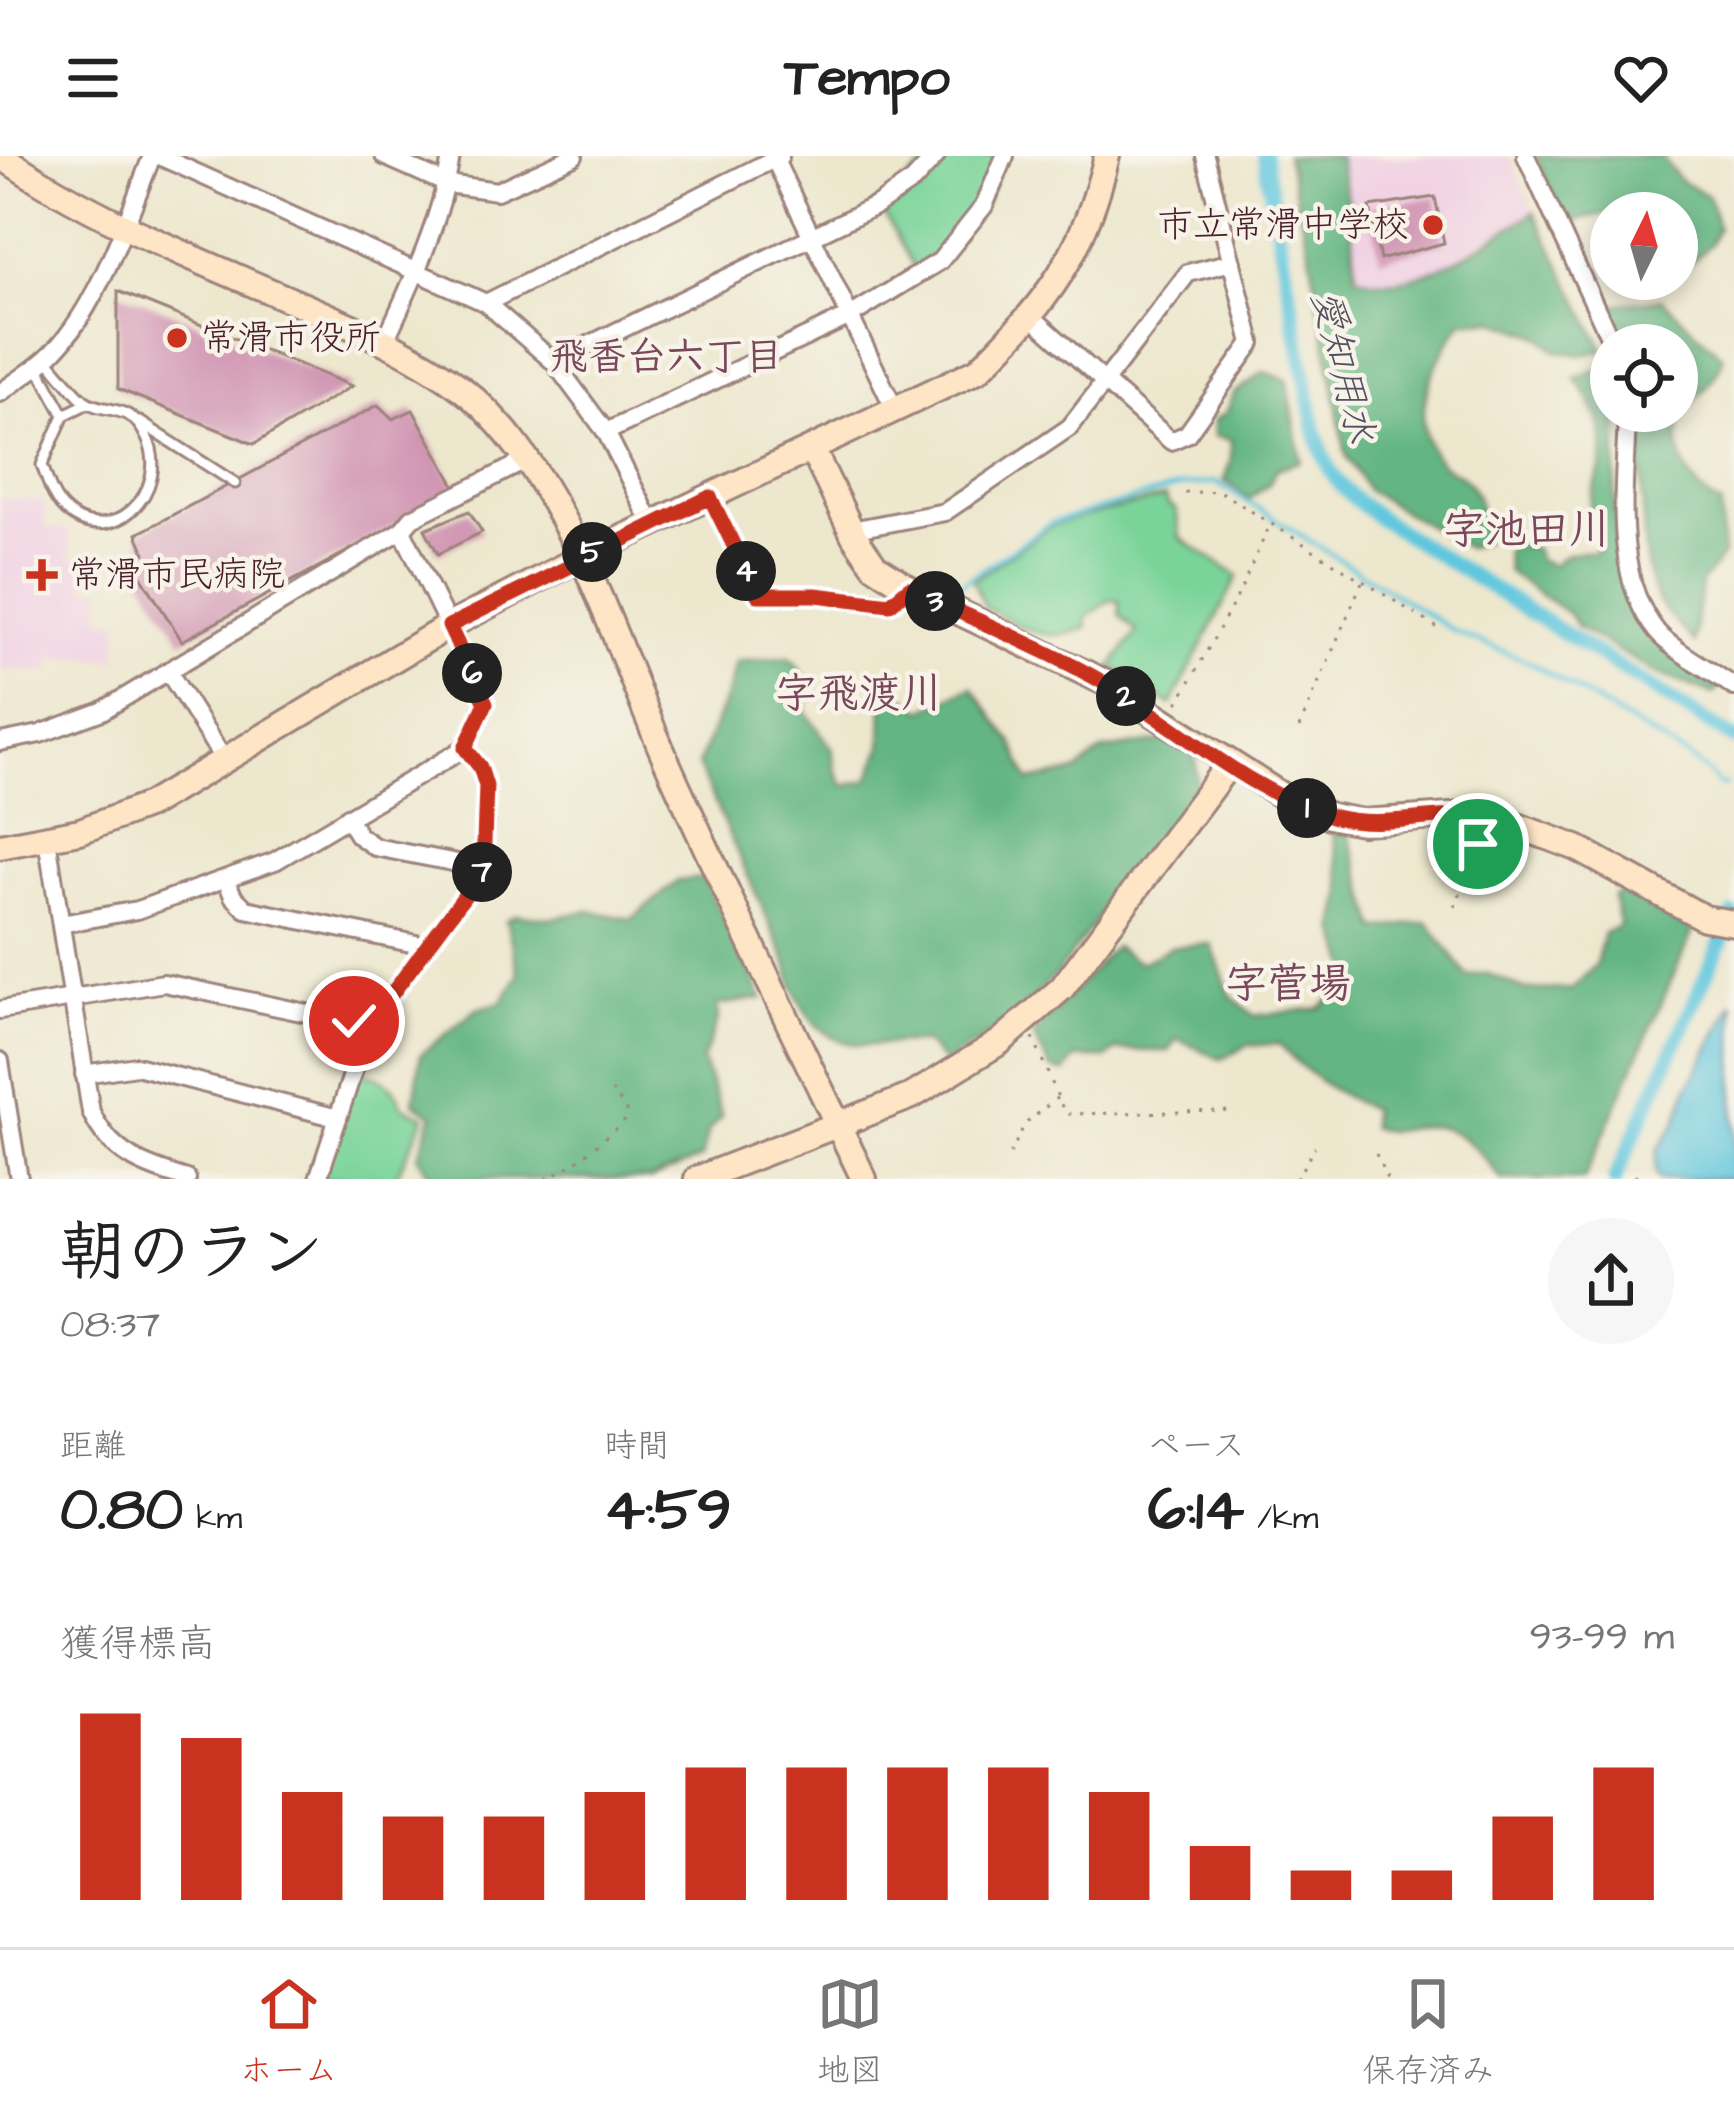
<!DOCTYPE html>
<html lang="ja">
<meta charset="utf-8">
<style>
body{margin:0;font-family:"Architects Daughter","Klee One",sans-serif;background:#f6f6f6;color:#222;height:100vh;display:flex;flex-direction:column;font-size:45px;white-space:nowrap}
*{box-sizing:border-box;margin:0}
p{font-size:39px;color:#767676}
.icon{flex:none;width:66px;height:66px;fill:none;stroke:currentColor;stroke-width:2;stroke-linecap:round;stroke-linejoin:round}
.map{position:relative;height:1023px;overflow:hidden}
.panel{display:flex;flex-direction:column;background:#fff;flex:1}
.panel>*{flex:none}
.needle{width:78px;rotate:5deg}
.tools{position:absolute;left:1590px;top:36px;display:grid;gap:24px}
.tools a{display:grid;place-items:center;width:108px;height:108px;border-radius:50%;background:#fff;box-shadow:0 6px 18px #0003;font-size:60px}
.pin{position:absolute;display:grid;place-items:center;width:102px;height:102px;color:#fff;margin:-51px;border:6px solid #fff;border-radius:50%;box-shadow:0 3px 12px #0007}
.km{position:absolute;width:60px;height:60px;margin:-30px;border-radius:50%;background:#222;color:#fff;font-size:33px;line-height:60px;text-align:center}
.round{display:grid;place-items:center;flex:none;width:126px;height:126px;border-radius:63px;background:#f6f6f6}
.headline{display:flex;align-items:center;justify-content:space-between;height:204px;padding:0 60px}
h1{font-size:66px;font-weight:700;line-height:90px}
.metrics{display:grid;grid-template-columns:repeat(3,1fr);gap:18px;height:204px;padding:12px 60px}
.metrics div{display:grid;align-content:center}
.metrics b{font-size:60px;font-weight:700}
.metrics small{font-size:33px;font-weight:400}
.metrics p{font-size:33px}
.chart{height:336px;padding:24px 60px}
.chart p{display:flex;justify-content:space-between}
.chart svg{width:100%;height:216px;margin-top:12px;stroke:#c8321e;stroke-width:6}
header{display:flex;justify-content:space-between;align-items:center;height:156px;padding:0 60px;background:#fff;font-size:54px;font-weight:700}
.menu{display:flex;justify-content:space-around;align-items:center;height:168px;border-top:3px solid #e0e0e0;background:#fff;font-size:33px;color:#767676}
.menu a{display:grid;justify-items:center;gap:6px}
.menu .current{color:#c8321e}
.map>svg:first-child{display:block}
</style>
<header><svg class="icon" aria-label="menu" viewBox="0 0 24 24"><path d="M4 6h16M4 12h16M4 18h16"/></svg>Tempo<svg class="icon" aria-label="heart" viewBox="0 0 24 24"><path d="M12 20l-8-8c-3-5 5-10 8-4 3-6 11-1 8 4z"/></svg></header>
<div class="map">
<svg width="1734" height="1023" viewBox="0 0 1734 1023">
<rect width="100%" height="100%" fill="#f7f3e8"/>
<filter id="ink" filterUnits="userSpaceOnUse"><feTurbulence type="fractalNoise" baseFrequency=".00833" numOctaves="2"/><feDisplacementMap in="SourceGraphic" scale="24" xChannelSelector="R" yChannelSelector="G"/><feConvolveMatrix kernelMatrix="1 2 1 2 8 2 1 2 1" color-interpolation-filters="sRGB"/></filter>
<filter id="wash" filterUnits="userSpaceOnUse"><feTurbulence type="fractalNoise" baseFrequency=".004" numOctaves="4" result="noise"/><feDisplacementMap in="SourceGraphic" scale="48" xChannelSelector="R" yChannelSelector="G"/><feGaussianBlur stdDeviation="2.7" result="paint"/><feColorMatrix in="noise" values="0 0 0 0 0 0 0 0 0 0 0 0 0 0 0 0 0 1.4 0 .05"/><feComposite in="paint" operator="in"/></filter>
<g filter="url(#wash)">
<rect width="100%" height="100%" fill="#ede7cd"/>
<g fill="#f1d0e3">
<path d="M 1338,0 L 1509,0 L 1534,56 L 1438,112 L 1409,124 L 1375,128 L 1356,120 L 1351,61 Z"/>
<path d="M 0,342 L 44,345 L 44,371 L 70,375 L 69,402 L 84,405 L 85,432 L 101,432 L 101,462 L 119,464 L 118,504 L 54,501 L 50,516 L 0,514 Z"/>
</g>
<g fill="#7ad49a" stroke="#627a62" stroke-width="3">
<path d="M 936,0 L 1005,0 L 984,50 L 918,119 L 879,48 Z"/>
<path d="M 1166,341 L 1168,349 L 1176,354 L 1180,382 L 1238,420 L 1171,549 L 1112,510 L 1137,476 L 1120,459 L 1119,445 L 1110,444 L 1086,462 L 1087,472 C 1040,489 1028,472 985,452 L 973,424 L 1054,368 Z"/>
<path d="M 353,914 C 377,919 395,925 402,950 L 425,960 L 395,1023 L 315,1023 Z"/>
</g>
<g fill="#63b682" stroke="#566a56" stroke-width="3">
<path d="M 1286,0 L 1338,0 L 1351,61 L 1356,119 C 1410,144 1488,85 1534,56 L 1541,70 L 1604,194 L 1582,199 L 1557,195 L 1540,180 L 1494,164 L 1463,165 C 1436,201 1403,264 1440,306 C 1445,313 1457,317 1464,322 C 1481,336 1482,364 1485,385 L 1467,392 L 1368,335 L 1346,299 L 1310,98 Z"/>
<path d="M 1536,0 L 1661,0 L 1679,24 L 1708,40 L 1718,72 L 1711,87 L 1677,120 L 1677,57 L 1650,57 L 1646,47 L 1564,68 Z"/>
<path d="M 1662,143 L 1723,201 C 1716,230 1688,244 1680,267 C 1671,296 1694,339 1721,349 L 1722,400 L 1701,427 L 1694,486 C 1678,470 1662,455 1653,434 C 1638,395 1644,301 1641,255 L 1677,255 L 1677,189 L 1629,189 L 1610,149 Z"/>
<path d="M 1608,210 L 1611,255 L 1619,255 C 1617,313 1602,429 1645,475 C 1664,496 1690,509 1714,523 L 1719,532 L 1713,538 L 1658,518 L 1577,471 L 1570,459 L 1508,416 L 1505,395 L 1511,388 L 1534,392 L 1539,404 L 1554,409 C 1565,394 1579,395 1596,397 C 1599,379 1589,368 1590,350 C 1591,337 1598,325 1601,312 C 1609,277 1597,250 1575,222 Z"/>
<path d="M 1264,216 L 1287,224 L 1301,305 L 1276,313 L 1269,328 L 1249,343 L 1224,324 L 1231,304 L 1231,284 L 1214,280 L 1214,264 L 1227,256 L 1233,238 Z"/>
<path d="M 789,501 C 807,519 812,530 805,555 L 832,592 L 836,614 L 844,630 L 869,624 L 882,591 L 883,542 L 897,535 L 923,554 L 972,531 L 1014,589 L 1029,625 L 1076,616 L 1102,595 L 1173,583 L 1195,596 L 1197,629 L 1057,817 L 1009,867 L 944,907 L 925,887 C 905,886 886,889 866,889 C 818,889 795,848 787,806 L 698,610 C 710,574 729,543 736,506 Z"/>
<path d="M 1333,678 L 1349,678 L 1377,773 L 1428,766 L 1467,820 L 1486,817 L 1526,834 L 1572,833 L 1596,808 L 1604,777 L 1620,770 L 1613,741 L 1626,734 L 1691,770 L 1692,777 L 1584,1023 L 1501,1023 C 1483,999 1459,968 1425,970 C 1401,971 1397,980 1370,971 L 1371,953 C 1333,937 1307,918 1279,888 L 1249,889 L 1221,903 L 1177,883 L 1169,895 L 1116,894 L 1107,902 L 1076,902 L 1065,916 L 1051,913 L 1033,879 L 1114,791 L 1141,807 L 1171,791 L 1211,788 L 1230,839 L 1254,860 L 1320,852 L 1353,823 L 1336,772 L 1343,736 Z"/>
<path d="M 703,722 L 763,842 L 717,849 L 718,864 L 702,904 L 722,960 L 708,975 L 702,1002 L 651,1023 L 433,1023 L 418,1000 L 433,958 L 414,946 L 421,898 L 477,853 L 502,846 L 519,819 L 506,764 L 516,759 L 552,762 L 589,755 L 632,763 L 678,725 Z"/>
</g>
<path fill="#61c7de" stroke="#567384" stroke-width="3" d="M 1734,846 L 1734,1023 L 1659,1023 L 1655,1016 L 1657,994 L 1676,967 L 1687,934 Z"/>
<g fill="none" stroke-linecap="round" stroke-linejoin="round">
<path stroke="#61c7de" stroke-width="4.5" d="M 950,435 L 1051,367 L 1182,330 L 1216,326 L 1457,477 L 1528,505 L 1696,606 L 1720,629 L 1726,629"/>
<g stroke="#61c7de" stroke-width="15">
<path d="M 1264,0 L 1315,273 C 1328,323 1343,337 1385,366 L 1734,583"/>
<path d="M 1615,1023 L 1733,759"/>
</g>
</g>
<g id="blocks">
<g fill="#d196b4">
<path d="M 1435,41 L 1444,87 L 1380,104 L 1370,51 Z"/>
<path d="M 118,135 L 352,230 L 254,288 L 118,233 Z"/>
<path d="M 378,249 L 393,263 L 413,254 L 458,335 L 182,485 L 131,404 L 145,397 L 137,378 Z"/>
<path d="M 469,355 L 482,376 L 438,398 L 425,373 Z"/>
</g>
</g>
</g>
<g filter="url(#ink)">
<use href="#blocks" fill-opacity="0" stroke="#9c837c" stroke-width="3"/>
<g fill="none" stroke-linecap="round" stroke-linejoin="round">
<defs>
<g id="lane">
<path d="M 46,202 C 58,215 70,232 84,244 C 104,259 129,245 146,280 C 174,335 108,399 62,351 C 52,340 47,323 42,309 L 64,259 L 88,247"/>
<path d="M 38,211 L 64,259"/>
<path d="M 140,266 L 235,327"/>
</g>
<g id="street">
<path d="M 159,0 L 486,147 L 554,206 L 606,276 L 652,368"/>
<path d="M 384,0 L 447,28 L 497,35 L 574,0"/>
<path d="M 773,0 L 894,252"/>
<path d="M 1526,0 L 1613,189"/>
<path d="M 486,147 L 780,0"/>
<path d="M 1031,160 L 1171,285 L 1187,278 L 1252,187 L 1205,0"/>
<path d="M 385,185 C 412,126 441,65 451,0"/>
<path d="M 554,206 L 879,48 L 913,25 L 936,0"/>
<path d="M 0,237 C 17,224 38,212 53,196 C 98,151 129,59 152,0"/>
<path d="M 1627,255 C 1626,325 1610,418 1657,476 C 1673,495 1713,515 1734,531"/>
<path d="M 606,276 L 850,160 L 940,105 L 984,50 L 1005,0"/>
<path d="M 710,341 L 758,439 L 816,439 L 890,448 L 909,432"/>
<path d="M 402,374 L 412,362 L 527,304"/>
<path d="M 851,374 L 945,356 L 1070,271 L 1188,117 L 1232,106"/>
<path d="M 168,515 L 224,604"/>
<path d="M 0,586 L 40,578 L 102,555 L 402,374 L 486,547 L 465,592 L 480,611 L 486,630 L 483,715 L 368,870 L 318,1023"/>
<path d="M 347,661 L 358,679 L 375,691 L 483,712"/>
<path d="M 47,683 L 91,956 C 111,999 144,1010 187,1023"/>
<path d="M 226,723 L 233,740 L 246,753 L 416,788 L 425,794"/>
<path d="M 61,768 L 137,754 L 275,705 L 465,592"/>
<path d="M 0,854 L 164,827 L 368,870"/>
<path d="M 0,905 L 5,937 L 0,937"/>
<path d="M 84,918 L 136,910 L 338,962"/>
<path d="M 5,937 L 19,1023"/>
</g>
<g id="secondary">
<path d="M 1,0 C 94,64 199,104 302,149 C 357,173 414,196 462,233 C 565,313 614,487 666,604 C 729,745 797,884 864,1023"/>
<path d="M 812,293 L 854,380 L 875,410 L 909,432 L 1104,526 L 1287,643 L 1330,660 L 1362,666 L 1466,659 L 1515,669 L 1577,692 L 1704,762 L 1734,767"/>
<path d="M 0,690 L 80,675 L 149,649 L 449,470 L 580,402 L 978,214 C 1049,145 1084,97 1107,0"/>
<path d="M 697,1023 L 912,940 L 1000,886 L 1062,832 L 1229,608"/>
</g>
</defs>
<use href="#lane" stroke="#9c837c" stroke-width="15"/>
<use href="#street" stroke="#9c837c" stroke-width="22"/>
<use href="#secondary" stroke="#9c837c" stroke-width="30"/>
<g stroke="#9c837c" stroke-width="3" stroke-dasharray="3 9" stroke-linecap="butt">
<path d="M 1185,337 L 1219,335 L 1441,474"/>
<path d="M 1178,547 L 1237,441 L 1270,369"/>
<path d="M 1299,572 L 1362,426"/>
<path d="M 1455,751 L 1482,680"/>
<path d="M 1033,882 L 1063,953 L 1069,958 L 1234,955"/>
<path d="M 1010,998 L 1025,968 L 1058,941"/>
<path d="M 1376,998 L 1387,1023"/>
<path d="M 1635,1019 L 1640,1023"/>
<path d="M 546,1023 L 575,1007 L 627,963 L 626,953 L 612,935"/>
<path d="M 1296,1023 L 1315,991"/>
</g>
<use href="#lane" stroke="#fff" stroke-width="9"/>
<use href="#street" stroke="#fff" stroke-width="16"/>
<use href="#secondary" stroke="#fde5c5" stroke-width="24"/>
</g>
</g>
<g fill="none" stroke-linecap="round" stroke-linejoin="round" filter="url(#ink)">
<defs>
<path id="route" d="M 354,865 L 368,870 L 483,715 L 486,630 L 480,611 L 465,592 L 486,547 L 449,470 L 710,341 L 758,439 L 816,439 L 890,448 L 909,432 C 974,464 1044,492 1106,528 C 1181,571 1250,639 1335,661 C 1386,674 1438,654 1489,662 L 1478,688"/>
</defs>
<use href="#route" stroke="#fff" stroke-width="24"/>
<use href="#route" stroke="#c8321e" stroke-width="15"/>
</g>
<g fill="#c8321e" stroke="#f7f3e8" stroke-width="4.5">
<circle cx="1433" cy="69" r="12"/>
<circle cx="177" cy="182" r="12"/>
<path d="M36 401h12v12h12v12h-12v12h-12v-12h-12v-12h12z"/>
</g>
<g text-anchor="middle" dominant-baseline="central" stroke-width="9" stroke-linejoin="round" paint-order="stroke">
<g font-size="36" fill="#4a1f2b" stroke="#f7f3e8" text-anchor="start">
<text x="1409" y="69" text-anchor="end">市立常滑中学校</text>
<text x="201" y="182">常滑市役所</text>
<text x="69" y="419">常滑市民病院</text>
</g>
<g font-size="39" font-weight="bold" fill="#79495b" stroke="#f7f3e8">
<text x="666" y="202">飛香台六丁目</text>
</g>
<g font-size="39" font-style="italic" fill="#515161" stroke="#f7f3e8">
<text transform="translate(1342 211) rotate(76)">愛知用水</text>
</g>
<g font-size="42" font-weight="bold" fill="#79495b" stroke="#f7f3e8">
<text x="1527" y="375">字池田川</text>
<text x="859" y="539">字飛渡川</text>
<text x="1288" y="829">字菅場</text>
</g>
</g>
</svg>
<div class="tools">
<a><svg class="needle" viewBox="-14 -14 28 28"><path d="M0-13l5 13h-10z" fill="#e53935"/><path d="M0 13l5-13h-10z" fill="#767676"/></svg></a>
<a><svg class="icon" aria-label="locate" viewBox="0 0 24 24"><circle cx="12" cy="12" r="6"/><path d="M12 2v4M12 18v4M2 12h4M18 12h4"/></svg></a>
</div>
<div class="pin" style="left:1478px;top:688px;background:#1e9e55"><svg class="icon" aria-label="arrive" viewBox="0 0 24 24"><path d="M6 21V4h12l-3 4 3 4H6"/></svg></div>
<div class="pin" style="left:354px;top:865px;background:#d93025"><svg class="icon" aria-label="check" viewBox="0 0 24 24"><path d="M5 12l5 5 9-10"/></svg></div>
<b class="km" style="left:1307px;top:652px">1</b>
<b class="km" style="left:1126px;top:540px">2</b>
<b class="km" style="left:935px;top:445px">3</b>
<b class="km" style="left:746px;top:415px">4</b>
<b class="km" style="left:592px;top:396px">5</b>
<b class="km" style="left:472px;top:517px">6</b>
<b class="km" style="left:482px;top:716px">7</b>
</div>
<section class="panel">
<div class="headline"><div><h1>朝のラン</h1><p>08:37</p></div><a class="round"><svg class="icon" aria-label="share" viewBox="0 0 24 24"><path d="M12 15V3M7 8l5-5 5 5M5 13v7h14v-7"/></svg></a></div>
<div class="metrics">
<div><p>距離</p><b>0.80<small> km</small></b></div>
<div><p>時間</p><b>4:59</b></div>
<div><p>ペース</p><b>6:14<small> /km</small></b></div>
</div>
<div class="chart"><p><span>獲得標高</span>93–99 m</p>
<svg viewBox="0 0 160 44" preserveAspectRatio="none"><path d="M5 44V6M15 44V11M25 44V22M35 44V27M45 44V27M55 44V22M65 44V17M75 44V17M85 44V17M95 44V17M105 44V22M115 44V33M125 44V38M135 44V38M145 44V27M155 44V17"/></svg>
</div>
</section>
<nav class="menu">
<a class="current"><svg class="icon" aria-label="home" viewBox="0 0 24 24"><path d="M3 11l9-7 9 7M6 9v11h12V9"/></svg>ホーム</a>
<a><svg class="icon" aria-label="map" viewBox="0 0 24 24"><path d="M3 6l6-2 6 2 6-2v14l-6 2-6-2-6 2zM9 4v14M15 6v14"/></svg>地図</a>
<a><svg class="icon" aria-label="saved" viewBox="0 0 24 24"><path d="M7 4h10v16l-5-4-5 4z"/></svg>保存済み</a>
</nav>
